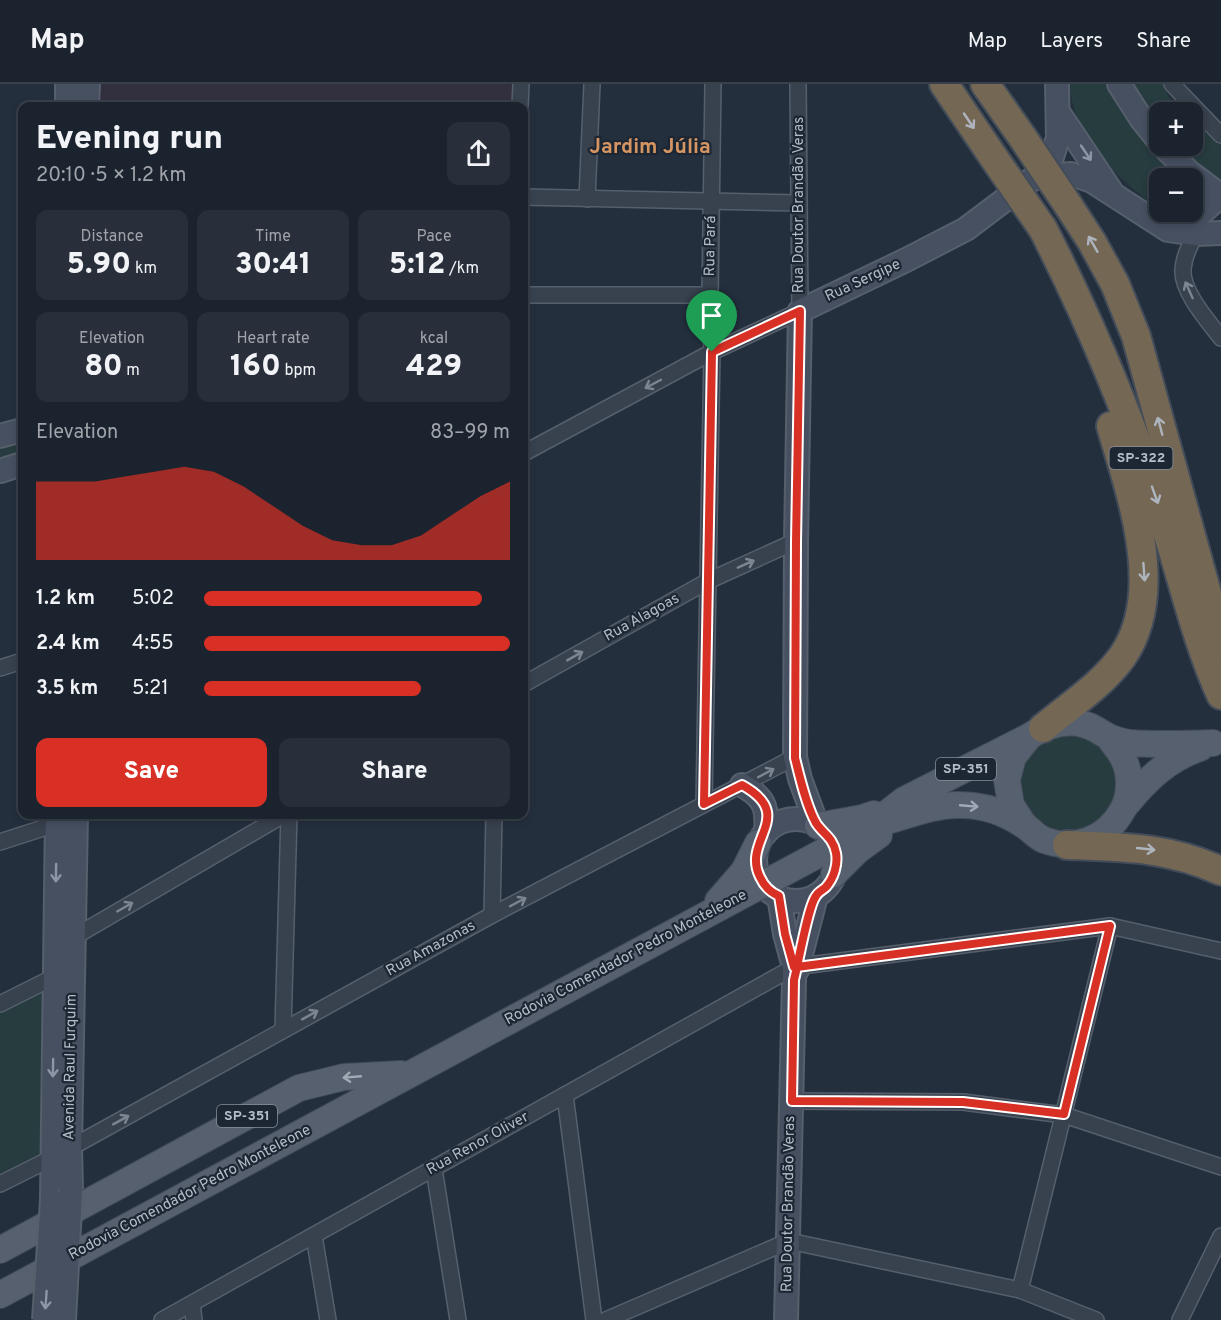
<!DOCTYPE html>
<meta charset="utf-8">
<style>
body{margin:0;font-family:Overpass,sans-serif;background:#282f3a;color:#f1f3f6;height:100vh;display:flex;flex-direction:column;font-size:22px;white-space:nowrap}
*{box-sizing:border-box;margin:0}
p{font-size:20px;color:#a0a4aa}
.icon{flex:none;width:33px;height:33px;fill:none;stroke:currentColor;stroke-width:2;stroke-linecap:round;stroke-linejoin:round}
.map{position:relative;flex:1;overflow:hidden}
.sheet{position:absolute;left:18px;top:18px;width:510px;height:717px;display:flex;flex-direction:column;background:#1b232e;border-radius:12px;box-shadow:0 3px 9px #0003,0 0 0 2px #39404a}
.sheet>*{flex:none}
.fabs{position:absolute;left:1149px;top:18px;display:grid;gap:12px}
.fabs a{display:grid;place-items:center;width:54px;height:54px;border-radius:12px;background:#1b232e;box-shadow:0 3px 9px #0003,0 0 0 2px #39404a;font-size:30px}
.pin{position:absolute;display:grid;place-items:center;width:51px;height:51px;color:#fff;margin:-62px -26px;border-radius:50% 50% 50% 0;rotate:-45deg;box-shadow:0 0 6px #0007}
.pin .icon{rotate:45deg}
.round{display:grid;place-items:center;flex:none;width:63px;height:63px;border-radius:12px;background:#282f3a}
.head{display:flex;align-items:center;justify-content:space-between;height:102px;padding:0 18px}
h1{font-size:33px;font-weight:800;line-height:45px}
.figures{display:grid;grid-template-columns:repeat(3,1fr);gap:9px;height:102px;padding:6px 18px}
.figures div{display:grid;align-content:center;border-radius:12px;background:#282f3a;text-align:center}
.figures b{font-size:30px;font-weight:800}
.figures small{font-size:16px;font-weight:400}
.figures p{font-size:16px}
.chart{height:168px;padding:12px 18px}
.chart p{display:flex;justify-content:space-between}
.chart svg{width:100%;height:108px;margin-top:6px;fill:#d93025;opacity:.7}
.button{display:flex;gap:12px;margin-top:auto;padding:12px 18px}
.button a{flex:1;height:69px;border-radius:12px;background:#d93025;color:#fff;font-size:24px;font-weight:800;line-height:69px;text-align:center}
.button a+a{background:#282f3a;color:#f1f3f6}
ul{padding:0 18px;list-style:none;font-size:20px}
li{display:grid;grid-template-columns:96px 72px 1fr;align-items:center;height:45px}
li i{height:15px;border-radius:8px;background:#d93025}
header{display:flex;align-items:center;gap:36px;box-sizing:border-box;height:84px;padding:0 30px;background:#1b232e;border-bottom:2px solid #39404a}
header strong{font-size:28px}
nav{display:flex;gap:33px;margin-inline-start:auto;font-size:21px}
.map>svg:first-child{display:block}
</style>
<header>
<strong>Map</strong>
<nav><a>Map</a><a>Layers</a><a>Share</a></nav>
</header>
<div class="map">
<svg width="1221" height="1236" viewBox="0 0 1221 1236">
<rect width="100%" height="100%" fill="#242f3e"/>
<path fill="#32303f" d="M 89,0 L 514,0 L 514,22 L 88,22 Z"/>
<g fill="#263c3f">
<path d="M 1070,0 L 1110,0 C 1125,38 1149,68 1180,94 L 1160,94 L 1159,125 C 1118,95 1072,55 1070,0 Z"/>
<path d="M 1134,0 L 1163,0 L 1166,3 L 1168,12 L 1183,28 L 1160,28 L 1159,40 Z"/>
<path d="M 1193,39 L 1202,48 L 1211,49 L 1221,60 L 1221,99 L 1196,79 L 1178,62 L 1192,62 Z"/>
<path d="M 22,351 L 22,373 L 0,380 L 0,358 Z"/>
<circle cx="1069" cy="700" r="49"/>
<path d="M 43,902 L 42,1073 L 0,1094 L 0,926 Z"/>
</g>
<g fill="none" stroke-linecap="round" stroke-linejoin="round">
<defs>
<g id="street">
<path d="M 1172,0 L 1221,51"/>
<path d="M 520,22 L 521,0"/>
<path d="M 524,113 L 799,119"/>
<path d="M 587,115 L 592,0"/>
<path d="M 1196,150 C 1190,161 1184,172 1183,185 C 1181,207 1208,237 1221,254"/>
<path d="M 524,211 L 710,211"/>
<path d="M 524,369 L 712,268 L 800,227 L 798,0"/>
<path d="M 0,584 L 22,577"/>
<path d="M 524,600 L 708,497 L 796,457"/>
<path d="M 704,720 L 712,268 L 710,211 L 713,0"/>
<path d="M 0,758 L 65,737"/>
<path d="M 492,831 L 494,730"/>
<path d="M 74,853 L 285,730"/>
<path d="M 0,920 L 62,889"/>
<path d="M 283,946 L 289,730"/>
<path d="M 565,1011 L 594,1236"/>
<path d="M 792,1017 L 963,1018 L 1064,1031 L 1221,1083"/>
<path d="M 70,1064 L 492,831 L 795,673"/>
<path d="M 434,1085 L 458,1236"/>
<path d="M 0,1100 L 52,1074"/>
<path d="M 314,1152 L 328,1236"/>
<path d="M 1020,1206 L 1110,842"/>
<path d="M 192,1220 L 194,1236"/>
<path d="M 162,1236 L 794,883 L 1110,842 L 1221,867"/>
<path d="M 606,1236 L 789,1157 L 1020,1206 L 1096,1236"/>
<path d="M 1180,1236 L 1221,1152"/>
</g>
<g id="secondary">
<path d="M 1119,0 L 1142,36 L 1160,58"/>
<path d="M 67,22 L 67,0"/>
<path d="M 87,22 L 88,0"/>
<path d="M 1058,28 L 1111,107"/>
<path d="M 1163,62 L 1189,88 L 1221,112"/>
<path d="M 1036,93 L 1071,90 L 1092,97 L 1168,146 L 1196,150 L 1221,149"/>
<path d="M 1169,145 L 1194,136 L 1220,112"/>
<path d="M 0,352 L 22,346"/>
<path d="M 0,387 L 22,380"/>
<path d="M 742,701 C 764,713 768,723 766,748"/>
<circle cx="796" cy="776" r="41"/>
<path d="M 817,741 L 800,695 L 795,673 L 796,457 L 800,227 L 906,176 L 966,145 L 1035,93 L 1052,73 L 1058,54 L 1057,0"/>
<path d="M 779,812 L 785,850 L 794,883 L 794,896 L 786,1236"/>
<path d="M 797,886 L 816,812"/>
<path d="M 71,1106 L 70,1064 L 76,730"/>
<path d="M 52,1116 L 57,730"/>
</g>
<g id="primary">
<path d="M 1126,721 C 1147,695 1168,675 1200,664"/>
<path d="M 881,739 C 907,732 934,720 961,721 C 984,721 1006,729 1025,742 C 1031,746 1037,753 1044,756 C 1075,768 1107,754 1122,727 C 1131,712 1131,689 1123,674 C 1120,667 1114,661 1110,655"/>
<path d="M 1024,741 L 1011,721 L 1007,696 L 1013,673 L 1028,654"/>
<path d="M 818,742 L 862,734 L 874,730"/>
<path d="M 834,790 L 857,767 L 879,751"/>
<path d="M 718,817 L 744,787 L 758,759"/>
<path d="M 0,1166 L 299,1004 L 344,993 L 401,990"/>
<path d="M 0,1211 L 834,762 L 872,741 L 904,716 L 1028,653 C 1048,640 1074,632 1097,646 C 1108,653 1116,657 1130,659 C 1158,661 1186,660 1213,659"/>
</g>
<g id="highway">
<path d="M 944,0 L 994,74"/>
<path d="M 985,0 L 1023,54"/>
<path d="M 1068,121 L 1092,158 L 1115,200 L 1136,252 L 1221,560"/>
<path d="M 1043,145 C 1091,239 1132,338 1164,438 C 1183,496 1196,556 1221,611"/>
<path d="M 1043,644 C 1069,622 1102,601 1122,573 C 1167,509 1131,411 1111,342"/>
<path d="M 1067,761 C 1123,763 1168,763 1221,787"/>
</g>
</defs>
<use href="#street" stroke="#565f6c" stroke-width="18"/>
<use href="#secondary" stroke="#565f6c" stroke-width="26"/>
<use href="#primary" stroke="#414a57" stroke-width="28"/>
<use href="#highway" stroke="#434c59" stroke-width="32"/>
<use href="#street" stroke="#38414e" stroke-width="15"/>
<use href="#secondary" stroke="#465061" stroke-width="22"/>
<use href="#primary" stroke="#56606e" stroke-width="26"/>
<use href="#highway" stroke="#746855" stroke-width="28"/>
<defs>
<g id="secondary-bridge">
<path d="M 44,1236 L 52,1116"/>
<path d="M 64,1236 L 71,1106"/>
</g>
<g id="highway-bridge">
<path d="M 1023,54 L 1068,121"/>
<path d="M 994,74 L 1043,145"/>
</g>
</defs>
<use href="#secondary-bridge" stroke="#565f6c" stroke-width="26" stroke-linecap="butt"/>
<use href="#highway-bridge" stroke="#434c59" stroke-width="32" stroke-linecap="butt"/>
<use href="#secondary-bridge" stroke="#465061" stroke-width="22"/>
<use href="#highway-bridge" stroke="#746855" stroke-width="28"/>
</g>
<defs><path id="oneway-shaft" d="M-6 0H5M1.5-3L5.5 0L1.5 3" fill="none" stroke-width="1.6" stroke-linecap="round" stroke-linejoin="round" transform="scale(1.5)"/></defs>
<g stroke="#aeb4bd">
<use href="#oneway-shaft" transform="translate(969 37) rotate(56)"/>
<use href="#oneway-shaft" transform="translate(1093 160) rotate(-120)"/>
<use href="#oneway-shaft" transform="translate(1160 342) rotate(-105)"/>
<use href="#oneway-shaft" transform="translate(1155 411) rotate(70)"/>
<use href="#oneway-shaft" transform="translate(1144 488) rotate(86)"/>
<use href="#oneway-shaft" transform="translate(1146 765) rotate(6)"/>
</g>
<g stroke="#8e96a5">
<use href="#oneway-shaft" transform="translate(1086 69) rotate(56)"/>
<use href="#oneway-shaft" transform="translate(56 789) rotate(91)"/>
<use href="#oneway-shaft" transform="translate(53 984) rotate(91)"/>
<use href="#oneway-shaft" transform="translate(46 1216) rotate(94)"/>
</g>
<g stroke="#7c8592">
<use href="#oneway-shaft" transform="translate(1189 206) rotate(-114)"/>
<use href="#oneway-shaft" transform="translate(653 300) rotate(152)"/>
<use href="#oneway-shaft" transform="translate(746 480) rotate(-24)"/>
<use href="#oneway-shaft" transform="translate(575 572) rotate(-29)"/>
<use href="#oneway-shaft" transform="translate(766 689) rotate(-28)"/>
<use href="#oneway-shaft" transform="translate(518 818) rotate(-28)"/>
<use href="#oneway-shaft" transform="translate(125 823) rotate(-30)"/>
<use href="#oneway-shaft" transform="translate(310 931) rotate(-29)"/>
<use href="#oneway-shaft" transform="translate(121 1036) rotate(-29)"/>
</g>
<g stroke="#a1aab7">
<use href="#oneway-shaft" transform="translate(969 722) rotate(5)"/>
<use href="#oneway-shaft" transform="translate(352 993) rotate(175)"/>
</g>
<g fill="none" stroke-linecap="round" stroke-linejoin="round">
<defs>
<path id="route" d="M 712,268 L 704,720 L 742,701 C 798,732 741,756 760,793 C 764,802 770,808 779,812 L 785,850 L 794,883 L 797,883 L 1110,842 L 1064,1030 L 963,1018 L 792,1017 L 794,896 C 798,881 808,822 816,812 C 818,808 823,806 826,803 C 834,794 838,780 836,769 C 833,753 823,750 816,739 C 806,721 800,694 795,674 L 796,458 L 800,227 L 712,268"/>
</defs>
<use href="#route" stroke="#fff" stroke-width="12"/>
<use href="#route" stroke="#d93025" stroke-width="8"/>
</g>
<g text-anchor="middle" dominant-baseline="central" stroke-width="4.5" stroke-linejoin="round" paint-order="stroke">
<g fill="#1d2633" stroke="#878f9c" stroke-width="1.5">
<rect x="1109.5" y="363" width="63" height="22" rx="4.5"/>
<rect x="936" y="674" width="60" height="22" rx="4.5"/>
<rect x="217" y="1021" width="60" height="22" rx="4.5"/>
</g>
<g font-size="14" font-weight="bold" fill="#b4bcc9">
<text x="1141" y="374">SP-322</text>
<text x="966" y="685">SP-351</text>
<text x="247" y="1032">SP-351</text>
</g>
<g font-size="15" fill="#b4bcc9" stroke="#1d2633">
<text transform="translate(799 121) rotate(-90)">Rua Doutor Brandão Veras</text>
<text transform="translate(711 162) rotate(-89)">Rua Pará</text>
<text transform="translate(863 197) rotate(-25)">Rua Sergipe</text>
<text transform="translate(642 534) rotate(-29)">Rua Alagoas</text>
<text transform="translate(431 865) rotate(-29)">Rua Amazonas</text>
<text transform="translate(626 874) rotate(-28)">Rodovia Comendador Pedro Monteleone</text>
<text transform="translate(71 983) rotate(-89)">Avenida Raul Furquim</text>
<text transform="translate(478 1060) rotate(-29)">Rua Renor Oliver</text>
<text transform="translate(190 1109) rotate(-28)">Rodovia Comendador Pedro Monteleone</text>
<text transform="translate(789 1120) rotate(-89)">Rua Doutor Brandão Veras</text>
</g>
<g font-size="21" font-weight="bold" fill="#d59563" stroke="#1d2633">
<text x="650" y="63">Jardim Júlia</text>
</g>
</g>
</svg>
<div class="fabs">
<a>+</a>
<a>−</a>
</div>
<div class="pin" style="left:712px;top:268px;background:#1e9e55"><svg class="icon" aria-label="arrive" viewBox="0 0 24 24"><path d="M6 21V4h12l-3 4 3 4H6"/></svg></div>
<section class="sheet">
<div class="head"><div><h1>Evening run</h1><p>20:10 · 5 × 1.2 km</p></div><a class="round"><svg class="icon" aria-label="share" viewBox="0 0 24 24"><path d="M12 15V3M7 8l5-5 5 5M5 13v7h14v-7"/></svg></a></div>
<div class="figures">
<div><p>Distance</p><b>5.90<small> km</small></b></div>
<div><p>Time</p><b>30:41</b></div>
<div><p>Pace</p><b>5:12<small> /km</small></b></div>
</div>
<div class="figures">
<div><p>Elevation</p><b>80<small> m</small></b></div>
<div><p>Heart rate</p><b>160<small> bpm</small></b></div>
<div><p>kcal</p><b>429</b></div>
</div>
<div class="chart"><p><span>Elevation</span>83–99 m</p>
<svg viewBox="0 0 160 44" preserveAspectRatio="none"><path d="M0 44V12L10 12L20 12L30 10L40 8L50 6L60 8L70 14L80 22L90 30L100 36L110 38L120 38L130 34L140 26L150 18L160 12V44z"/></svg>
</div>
<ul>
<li><b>1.2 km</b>5:02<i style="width:91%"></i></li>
<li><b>2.4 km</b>4:55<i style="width:100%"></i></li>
<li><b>3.5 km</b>5:21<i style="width:71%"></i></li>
</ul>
<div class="button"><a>Save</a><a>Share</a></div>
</section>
</div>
